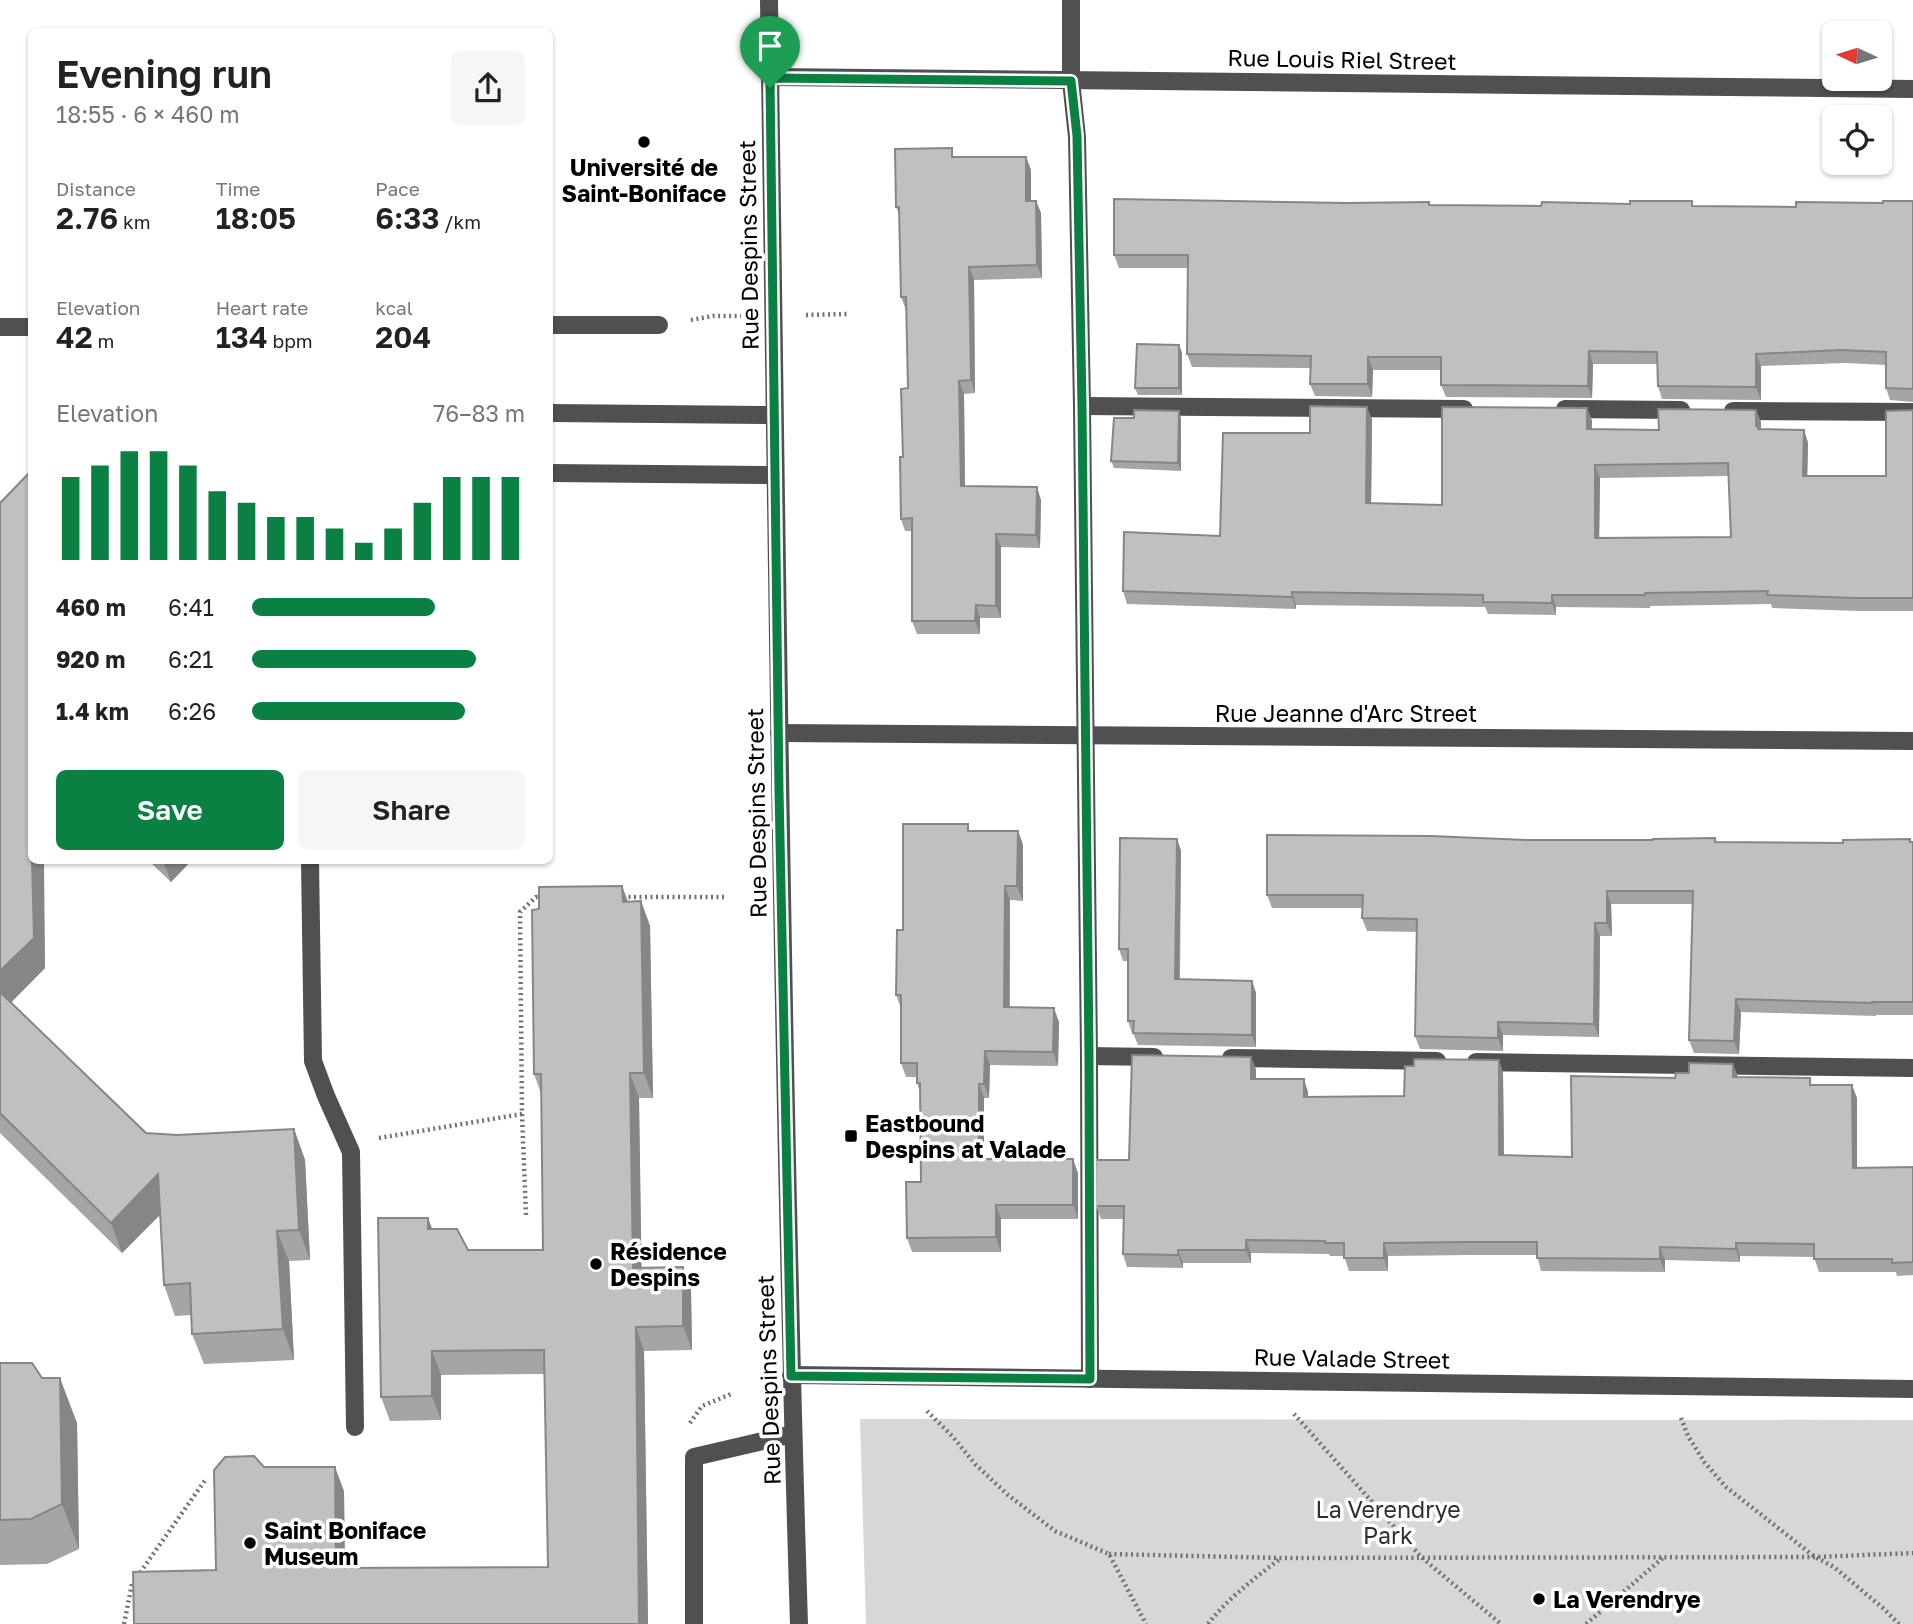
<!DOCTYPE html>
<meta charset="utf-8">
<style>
body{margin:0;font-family:"Golos Text",sans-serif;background:#f6f6f6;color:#222;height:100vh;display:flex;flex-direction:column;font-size:26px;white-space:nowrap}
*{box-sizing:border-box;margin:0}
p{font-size:23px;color:#767676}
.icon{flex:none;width:38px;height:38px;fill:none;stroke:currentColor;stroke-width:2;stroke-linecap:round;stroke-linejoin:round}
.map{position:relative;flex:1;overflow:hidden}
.details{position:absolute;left:28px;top:28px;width:525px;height:836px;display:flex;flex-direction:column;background:#fff;border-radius:10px;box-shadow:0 2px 5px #0004}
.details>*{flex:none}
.needle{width:46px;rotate:274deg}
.fabs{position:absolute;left:1822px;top:21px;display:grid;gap:14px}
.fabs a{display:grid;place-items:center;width:70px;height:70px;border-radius:10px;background:#fff;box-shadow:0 2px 5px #0004;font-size:35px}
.pin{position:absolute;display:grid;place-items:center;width:60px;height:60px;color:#fff;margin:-72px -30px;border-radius:50% 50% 50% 0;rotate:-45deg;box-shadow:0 0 7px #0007}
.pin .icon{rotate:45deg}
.round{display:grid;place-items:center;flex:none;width:74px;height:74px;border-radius:10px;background:#f6f6f6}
.overview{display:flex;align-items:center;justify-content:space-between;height:119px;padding:0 28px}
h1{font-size:38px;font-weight:600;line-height:52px}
.figures{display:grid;grid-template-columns:repeat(3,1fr);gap:10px;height:119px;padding:7px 28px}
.figures div{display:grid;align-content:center}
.figures b{font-size:30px;font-weight:600}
.figures small{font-size:19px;font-weight:400}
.figures p{font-size:19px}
.chart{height:196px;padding:14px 28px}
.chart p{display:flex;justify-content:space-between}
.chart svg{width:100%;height:126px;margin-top:7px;stroke:#0b8043;stroke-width:6}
.action{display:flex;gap:14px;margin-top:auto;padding:14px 28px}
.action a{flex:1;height:80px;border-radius:10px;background:#0b8043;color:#fff;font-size:28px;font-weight:600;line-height:80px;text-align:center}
.action a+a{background:#f6f6f6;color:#222}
ul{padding:0 28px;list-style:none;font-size:23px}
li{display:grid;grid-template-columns:112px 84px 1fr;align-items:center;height:52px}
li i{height:18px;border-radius:9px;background:#0b8043}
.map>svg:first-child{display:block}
</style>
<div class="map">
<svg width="1913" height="1624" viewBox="0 0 1913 1624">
<rect width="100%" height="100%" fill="#fff"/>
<path fill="#d7d7d7" d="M 860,1419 L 1913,1420 L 1913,1624 L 866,1624 Z"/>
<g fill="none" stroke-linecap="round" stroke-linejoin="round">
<g stroke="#727272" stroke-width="4.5" stroke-dasharray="2 3.5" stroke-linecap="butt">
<path d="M 806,315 L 847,314"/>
<path d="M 691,320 L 713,316 L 741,316"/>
<path d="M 623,897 L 724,897"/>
<path d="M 522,1114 L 526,1215"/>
<path d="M 379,1138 L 522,1114 L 520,912 L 536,897 L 544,897"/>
<path d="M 927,1411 L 953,1437 L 976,1465 L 1008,1495 L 1055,1531 L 1109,1554 L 1146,1624"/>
<path d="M 1294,1414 L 1421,1557 L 1501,1624"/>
<path d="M 1681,1418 L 1688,1436 L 1705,1463 L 1726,1487 L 1815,1557 L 1834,1567 L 1884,1609 L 1899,1624"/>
<path d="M 690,1423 L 702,1406 L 731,1394"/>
<path d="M 1109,1554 L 1281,1558 L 1815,1557 L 1913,1553"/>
<path d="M 124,1624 L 132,1584 L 206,1479"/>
<path d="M 1208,1624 C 1228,1598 1255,1578 1281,1558"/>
<path d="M 1586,1624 L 1664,1557"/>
</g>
<g stroke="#505050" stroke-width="18">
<path d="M 769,0 C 777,541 782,1083 799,1624"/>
<path d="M 1071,0 L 1071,81 L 1077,137 L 1082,406 L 1089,1056 L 1090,1379"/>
<path d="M 770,77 L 1913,89"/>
<path d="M 550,325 L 659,325"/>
<path d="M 0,327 L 32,327"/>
<path d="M 1082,406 L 1464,409"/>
<path d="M 1565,409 L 1681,410"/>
<path d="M 1733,411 L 1913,412"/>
<path d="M 550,413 L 774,415"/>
<path d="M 550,473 L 775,475"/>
<path d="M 779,733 L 1913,741"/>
<path d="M 310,861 L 313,1061 L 326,1096 L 351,1152 L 355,1427"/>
<path d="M 1089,1056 L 1154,1057"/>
<path d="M 1231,1058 L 1437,1061"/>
<path d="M 1476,1062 L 1913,1068"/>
<path d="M 791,1375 L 1913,1389"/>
<path d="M 694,1624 L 694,1457 L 793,1434"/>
</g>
</g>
<g fill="#a5a5a5" fill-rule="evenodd">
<path d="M 956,157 L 1026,157 L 1031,170 L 1031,201 L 1036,201 L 1041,213 L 1042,278 L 974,280 L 975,393 L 964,394 L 965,486 L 1041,500 L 1040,548 L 1001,547 L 1001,618 L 980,618 L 980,634 L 917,634 L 912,621 L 912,531 L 905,531 L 901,519 L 903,457 L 908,388 L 906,310 L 901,297 L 900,216 L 896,207 Z"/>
<path d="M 1913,201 L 1913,402 L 1890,400 L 1886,388 L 1886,365 L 1846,363 L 1761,366 L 1761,400 L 1662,399 L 1658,386 L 1657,364 L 1593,364 L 1592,398 L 1446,397 L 1441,385 L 1441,370 L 1373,370 L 1372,397 L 1315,396 L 1310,384 L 1311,368 L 1192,367 L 1187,354 L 1188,268 L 1119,268 L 1114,255 L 1347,203 L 1429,202 L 1430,205 L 1541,206 L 1796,207 Z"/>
<path d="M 1179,345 L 1182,353 L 1182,395 L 1138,395 L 1135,388 Z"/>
<path d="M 1587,408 L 1592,421 L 1592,429 L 1659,430 L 1756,410 L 1761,422 L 1761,429 L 1804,430 L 1808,443 L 1807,476 L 1886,476 L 1913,410 L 1913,611 L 1860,611 L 1772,608 L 1771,604 L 1650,606 L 1650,608 L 1556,607 L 1556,615 L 1488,614 L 1485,607 L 1296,605 L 1296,609 L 1127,604 L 1123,591 L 1220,536 L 1310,433 L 1372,419 L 1371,503 L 1442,505 ZM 1729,476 L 1731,537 L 1599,538 L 1600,478 Z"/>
<path d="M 1134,418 L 1181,418 L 1181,471 L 1114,468 L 1111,461 Z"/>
<path d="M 0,503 L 32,861 L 43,864 L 45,968 L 11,1003 L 146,1133 L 177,1135 L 294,1129 L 305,1160 L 310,1260 L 289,1261 L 294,1360 L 204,1364 L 192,1334 L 191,1315 L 175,1316 L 164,1285 L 160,1214 L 122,1253 L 0,1133 Z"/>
<path d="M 971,831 L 1018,831 L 1023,845 L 1023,901 L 1010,900 L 1010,1007 L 1059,1022 L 1058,1066 L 990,1065 L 989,1098 L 984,1098 L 984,1159 L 1078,1173 L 1078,1219 L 1001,1219 L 1001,1252 L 912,1252 L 907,1238 L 921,1182 L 920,1092 L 917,1083 L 917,1077 L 906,1077 L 901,1063 L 901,1008 L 896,995 L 903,930 Z"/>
<path d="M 1715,838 L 1717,842 L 1843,843 L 1910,839 L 1911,842 L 1913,842 L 1913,1015 L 1876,1015 L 1876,1016 L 1741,1012 L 1739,1054 L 1694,1053 L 1689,1040 L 1693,904 L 1611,904 L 1612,936 L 1600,936 L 1599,1037 L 1503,1035 L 1503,1051 L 1420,1049 L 1415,1036 L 1417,932 L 1367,931 L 1362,918 L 1363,908 L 1272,908 L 1267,895 L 1527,840 L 1653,840 Z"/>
<path d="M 1177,839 L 1181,851 L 1180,980 L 1252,981 L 1256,993 L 1256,1047 L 1138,1045 L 1133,1033 L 1132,1033 L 1128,1021 L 1128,961 L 1123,961 L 1119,949 Z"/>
<path d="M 149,861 L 191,861 L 171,882 Z"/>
<path d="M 622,886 L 628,902 L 641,901 L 650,926 L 653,1098 L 639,1098 L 641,1268 L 683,1267 L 691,1291 L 692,1350 L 644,1351 L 648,1624 L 134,1624 L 216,1570 L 264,1467 L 344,1491 L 345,1568 L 548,1567 L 545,1374 L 441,1375 L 441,1420 L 390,1421 L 381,1397 L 428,1218 L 432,1229 L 468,1250 L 543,1250 L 542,1096 L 534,1074 L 539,909 Z"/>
<path d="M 1251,1057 L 1256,1070 L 1256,1079 L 1308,1092 L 1308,1097 L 1404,1096 L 1414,1066 L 1499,1060 L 1503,1073 L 1504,1155 L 1572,1157 L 1675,1078 L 1738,1077 L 1812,1085 L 1857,1098 L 1857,1168 L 1913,1167 L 1913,1275 L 1897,1276 L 1896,1272 L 1819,1272 L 1814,1257 L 1740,1256 L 1740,1262 L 1665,1260 L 1665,1272 L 1541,1271 L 1537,1255 L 1469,1255 L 1388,1256 L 1388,1271 L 1349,1271 L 1344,1256 L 1330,1256 L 1329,1254 L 1251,1253 L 1251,1263 L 1183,1263 L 1183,1268 L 1127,1267 L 1123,1254 L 1123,1219 L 1101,1219 L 1096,1206 L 1129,1160 Z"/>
<path d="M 0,1363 L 42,1378 L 77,1423 L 79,1549 L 47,1564 L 0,1565 Z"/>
</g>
<g fill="#868686">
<path d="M 1026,157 L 1031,170 L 1031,214 L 1026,201 Z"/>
<path d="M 1036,201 L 1041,213 L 1042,278 L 1037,265 Z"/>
<path d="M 969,267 L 974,280 L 975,393 L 971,380 Z"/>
<path d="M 1179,345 L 1182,353 L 1182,395 L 1179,388 Z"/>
<path d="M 1589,351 L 1593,364 L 1592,398 L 1588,386 Z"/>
<path d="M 1756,354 L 1761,366 L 1761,400 L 1756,387 Z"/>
<path d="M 1368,357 L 1373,370 L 1372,397 L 1368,384 Z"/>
<path d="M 959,381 L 964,394 L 965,498 L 961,486 Z"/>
<path d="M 1367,407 L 1372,419 L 1371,516 L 1366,503 Z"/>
<path d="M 1587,408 L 1592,421 L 1591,441 L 1587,429 Z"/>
<path d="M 1756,410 L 1761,422 L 1761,433 L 1756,426 Z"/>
<path d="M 1179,411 L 1181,418 L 1181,471 L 1178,463 Z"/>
<path d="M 1804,430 L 1808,443 L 1807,489 L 1803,476 Z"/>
<path d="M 1595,465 L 1600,478 L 1599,551 L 1595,538 Z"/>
<path d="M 1037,487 L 1041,500 L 1040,548 L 1036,535 Z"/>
<path d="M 996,534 L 1001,547 L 1001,618 L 996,606 Z"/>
<path d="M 1292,592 L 1296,605 L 1296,609 L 1292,597 Z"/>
<path d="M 1552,595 L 1556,607 L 1556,615 L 1552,603 Z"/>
<path d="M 976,605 L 980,618 L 980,634 L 975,621 Z"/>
<path d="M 1018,831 L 1023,845 L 1023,901 L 1017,886 Z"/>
<path d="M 1177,839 L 1181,851 L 1179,992 L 1175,979 Z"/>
<path d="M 32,861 L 44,861 L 45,968 L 0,1013 L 0,971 Z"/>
<path d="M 163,861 L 191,861 L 171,882 Z"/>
<path d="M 622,886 L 631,910 L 623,902 Z"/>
<path d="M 1005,886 L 1010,900 L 1009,1021 L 1004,1007 Z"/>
<path d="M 1607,891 L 1611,904 L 1612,936 L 1607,923 Z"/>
<path d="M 641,901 L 650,926 L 653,1098 L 644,1073 Z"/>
<path d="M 1595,923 L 1600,936 L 1599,1037 L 1594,1024 Z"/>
<path d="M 1252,981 L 1256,993 L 1256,1047 L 1252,1035 Z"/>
<path d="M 1736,999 L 1741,1012 L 1739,1054 L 1734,1041 Z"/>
<path d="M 1054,1008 L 1059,1022 L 1058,1066 L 1053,1052 Z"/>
<path d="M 1498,1022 L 1503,1035 L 1503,1051 L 1498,1038 Z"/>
<path d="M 985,1051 L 990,1065 L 989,1098 L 984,1084 Z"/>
<path d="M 1251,1057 L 1256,1070 L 1256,1092 L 1251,1079 Z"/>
<path d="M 1499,1060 L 1503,1073 L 1504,1168 L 1499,1155 Z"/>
<path d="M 1733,1064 L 1738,1077 L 1738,1090 L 1733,1077 Z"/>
<path d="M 630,1073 L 639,1098 L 642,1292 L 633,1268 Z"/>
<path d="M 1304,1079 L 1308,1092 L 1308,1110 L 1304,1097 Z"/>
<path d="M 979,1084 L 984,1098 L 984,1173 L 979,1159 Z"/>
<path d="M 1852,1085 L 1857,1098 L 1857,1181 L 1853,1168 Z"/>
<path d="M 294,1129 L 305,1160 L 310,1260 L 299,1230 Z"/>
<path d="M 1073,1159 L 1078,1173 L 1078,1219 L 1073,1205 Z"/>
<path d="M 158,1174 L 170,1205 L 122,1253 L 111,1223 Z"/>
<path d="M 996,1205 L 1001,1219 L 1001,1252 L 996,1237 Z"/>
<path d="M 428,1218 L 437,1242 L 428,1229 Z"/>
<path d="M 277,1231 L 289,1261 L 294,1360 L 283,1329 Z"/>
<path d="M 1246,1240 L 1251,1253 L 1251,1263 L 1246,1250 Z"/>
<path d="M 1384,1243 L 1388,1256 L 1388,1271 L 1384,1258 Z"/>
<path d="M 1736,1243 L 1740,1256 L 1740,1262 L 1736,1249 Z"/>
<path d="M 1660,1247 L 1665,1260 L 1665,1272 L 1660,1259 Z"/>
<path d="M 1178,1250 L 1183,1263 L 1183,1268 L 1178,1255 Z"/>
<path d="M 683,1267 L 691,1291 L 692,1350 L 683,1326 Z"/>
<path d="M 636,1327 L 644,1351 L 648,1624 L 639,1624 Z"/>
<path d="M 432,1351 L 441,1375 L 441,1420 L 432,1396 Z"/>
<path d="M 60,1378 L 77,1423 L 79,1549 L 62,1504 Z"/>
<path d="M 335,1467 L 344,1491 L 345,1592 L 336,1568 Z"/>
</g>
<g fill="#c0c0c0" stroke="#868686" stroke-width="2" fill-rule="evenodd">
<path d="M 952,148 L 952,157 L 1026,157 L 1026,201 L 1036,201 L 1037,265 L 969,267 L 971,380 L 959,381 L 961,486 L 1037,487 L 1036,535 L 996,534 L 996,606 L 976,605 L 975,621 L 912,621 L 912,518 L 901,519 L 900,457 L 903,457 L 901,389 L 908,388 L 906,297 L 901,297 L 899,207 L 896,207 L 895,149 Z"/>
<path d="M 1114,199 L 1347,203 L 1429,202 L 1429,205 L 1541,206 L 1542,202 L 1630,204 L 1630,201 L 1692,201 L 1692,206 L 1796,207 L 1796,202 L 1883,203 L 1883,201 L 1913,201 L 1913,389 L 1886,388 L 1886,352 L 1841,350 L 1756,354 L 1756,387 L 1658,386 L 1657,352 L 1589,351 L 1588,386 L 1441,385 L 1441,357 L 1368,357 L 1368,384 L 1310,384 L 1311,356 L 1187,354 L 1188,255 L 1114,255 Z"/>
<path d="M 1137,344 L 1179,345 L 1179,388 L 1135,388 Z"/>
<path d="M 1310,406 L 1367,407 L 1366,503 L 1442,505 L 1442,407 L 1587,408 L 1587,429 L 1659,430 L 1658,409 L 1756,410 L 1756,426 L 1758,426 L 1758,429 L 1804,430 L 1803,476 L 1886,476 L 1886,411 L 1913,410 L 1913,598 L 1856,598 L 1767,595 L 1768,591 L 1645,593 L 1645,595 L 1552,595 L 1552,603 L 1483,602 L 1483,595 L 1292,592 L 1292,597 L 1123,591 L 1124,532 L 1220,536 L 1223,433 L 1310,433 ZM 1728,463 L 1731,537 L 1595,538 L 1595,465 Z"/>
<path d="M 1134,410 L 1179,411 L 1178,463 L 1111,461 L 1114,418 L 1134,418 Z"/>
<path d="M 32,470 L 32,861 L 34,938 L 0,971 L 0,503 Z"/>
<path d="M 903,824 L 968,824 L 968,831 L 1018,831 L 1017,886 L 1005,886 L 1004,1007 L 1054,1008 L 1053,1052 L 985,1051 L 984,1084 L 979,1084 L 979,1159 L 1073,1159 L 1073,1205 L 996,1205 L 996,1237 L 907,1238 L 906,1182 L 921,1182 L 920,1083 L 917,1083 L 917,1063 L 901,1063 L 901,995 L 896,995 L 897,930 L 903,930 Z"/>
<path d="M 1267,835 L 1431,836 L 1527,840 L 1653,840 L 1653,839 L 1715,838 L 1715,842 L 1843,843 L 1843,840 L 1910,839 L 1910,842 L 1913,842 L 1913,1002 L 1872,1002 L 1872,1003 L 1736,999 L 1734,1041 L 1689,1040 L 1693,891 L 1607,891 L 1607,923 L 1595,923 L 1594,1024 L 1498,1022 L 1498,1038 L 1415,1036 L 1417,919 L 1362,918 L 1363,895 L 1267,895 Z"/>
<path d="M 1120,838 L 1177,839 L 1175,979 L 1252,981 L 1252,1035 L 1133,1033 L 1134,1021 L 1128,1021 L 1128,949 L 1119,949 Z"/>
<path d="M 622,886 L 623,902 L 641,901 L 644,1073 L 630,1073 L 633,1268 L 683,1267 L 683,1326 L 636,1327 L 639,1624 L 134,1624 L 133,1572 L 216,1570 L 214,1470 L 225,1457 L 254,1456 L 264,1467 L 335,1467 L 336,1568 L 548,1567 L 544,1350 L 432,1351 L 432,1396 L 381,1397 L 378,1218 L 428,1218 L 428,1229 L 457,1229 L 468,1250 L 543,1250 L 541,1074 L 534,1074 L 532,910 L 539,909 L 539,887 Z"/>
<path d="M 0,992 L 146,1133 L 177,1135 L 294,1129 L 299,1230 L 277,1231 L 283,1329 L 192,1334 L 190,1283 L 164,1285 L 158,1174 L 111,1223 L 0,1113 Z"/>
<path d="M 1132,1055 L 1251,1057 L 1251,1079 L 1304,1079 L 1304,1097 L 1404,1096 L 1405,1066 L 1414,1066 L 1414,1059 L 1499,1060 L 1499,1155 L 1572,1157 L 1571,1076 L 1675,1078 L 1676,1073 L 1689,1073 L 1689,1063 L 1733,1064 L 1733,1077 L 1810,1078 L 1810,1085 L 1852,1085 L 1853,1168 L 1913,1167 L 1913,1262 L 1892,1263 L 1892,1259 L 1814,1259 L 1814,1244 L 1736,1243 L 1736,1249 L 1660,1247 L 1660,1259 L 1537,1258 L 1537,1242 L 1464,1242 L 1384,1243 L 1384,1258 L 1344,1258 L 1344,1243 L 1325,1243 L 1325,1241 L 1246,1240 L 1246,1250 L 1178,1250 L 1178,1255 L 1123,1254 L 1124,1206 L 1096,1206 L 1096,1160 L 1129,1160 Z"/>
<path d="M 0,1363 L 32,1363 L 42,1378 L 60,1378 L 62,1504 L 31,1519 L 0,1520 Z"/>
</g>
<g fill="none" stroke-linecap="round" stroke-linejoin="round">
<defs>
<path id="route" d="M 770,78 L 1071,81 L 1077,136 L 1082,406 L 1089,1056 L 1090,1379 L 791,1376 L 779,790 Z"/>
</defs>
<use href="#route" stroke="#fff" stroke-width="14"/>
<use href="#route" stroke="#0b8043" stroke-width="9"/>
</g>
<g fill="#000" stroke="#fff" stroke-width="2.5">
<circle cx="644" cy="142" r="7"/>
<rect x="844" y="1129" width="14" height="14" rx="3.5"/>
<circle cx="596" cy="1264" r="7"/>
<circle cx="250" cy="1543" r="7"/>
<circle cx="1539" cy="1599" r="7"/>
</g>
<g text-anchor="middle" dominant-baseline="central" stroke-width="7" stroke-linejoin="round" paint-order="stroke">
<g font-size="23" fill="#000" stroke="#fff">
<text transform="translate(1342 59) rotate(1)">Rue Louis Riel Street</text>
<text transform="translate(748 245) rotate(-91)">Rue Despins Street</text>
<text x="1346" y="713">Rue Jeanne d'Arc Street</text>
<text transform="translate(756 813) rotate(-91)">Rue Despins Street</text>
<text transform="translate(1352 1358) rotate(1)">Rue Valade Street</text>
<text transform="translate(768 1380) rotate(-92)">Rue Despins Street</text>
</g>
<g font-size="23" font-weight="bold" fill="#000" stroke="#fff" text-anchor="start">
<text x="644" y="167" text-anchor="middle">Université de<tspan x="644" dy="26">Saint-Boniface</tspan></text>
<text x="865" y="1123">Eastbound<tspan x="865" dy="26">Despins at Valade</tspan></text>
<text x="610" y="1251">Résidence<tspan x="610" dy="26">Despins</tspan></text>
<text x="264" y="1530">Saint Boniface<tspan x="264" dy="26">Museum</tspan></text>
<text x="1553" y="1599">La Verendrye</text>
</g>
<g font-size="23" fill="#2e2e2e" stroke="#fff">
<text x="1388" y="1509">La Verendrye<tspan x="1388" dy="26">Park</tspan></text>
</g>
</g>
</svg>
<div class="fabs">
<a><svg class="needle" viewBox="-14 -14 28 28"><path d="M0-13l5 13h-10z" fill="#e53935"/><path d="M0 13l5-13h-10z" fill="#767676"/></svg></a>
<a><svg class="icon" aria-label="locate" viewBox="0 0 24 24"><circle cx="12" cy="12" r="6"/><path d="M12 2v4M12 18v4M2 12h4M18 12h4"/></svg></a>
</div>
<div class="pin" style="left:770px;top:88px;background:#1e9e55"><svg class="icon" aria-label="arrive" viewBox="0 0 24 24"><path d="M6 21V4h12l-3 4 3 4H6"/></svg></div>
<section class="details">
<div class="overview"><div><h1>Evening run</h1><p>18:55 · 6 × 460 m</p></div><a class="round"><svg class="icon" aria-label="share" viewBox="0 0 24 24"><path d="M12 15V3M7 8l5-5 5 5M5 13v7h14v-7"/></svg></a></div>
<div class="figures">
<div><p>Distance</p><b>2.76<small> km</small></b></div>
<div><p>Time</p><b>18:05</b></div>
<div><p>Pace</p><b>6:33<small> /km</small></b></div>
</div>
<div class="figures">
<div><p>Elevation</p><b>42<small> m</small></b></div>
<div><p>Heart rate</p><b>134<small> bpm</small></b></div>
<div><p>kcal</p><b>204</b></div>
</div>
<div class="chart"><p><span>Elevation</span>76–83 m</p>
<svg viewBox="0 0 160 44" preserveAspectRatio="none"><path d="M5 44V15M15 44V11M25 44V6M35 44V6M45 44V11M55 44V20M65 44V24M75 44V29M85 44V29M95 44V33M105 44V38M115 44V33M125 44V24M135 44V15M145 44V15M155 44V15"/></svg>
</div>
<ul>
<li><b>460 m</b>6:41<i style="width:67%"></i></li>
<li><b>920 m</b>6:21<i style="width:82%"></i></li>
<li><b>1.4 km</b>6:26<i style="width:78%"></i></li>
</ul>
<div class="action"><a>Save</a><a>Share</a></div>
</section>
</div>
